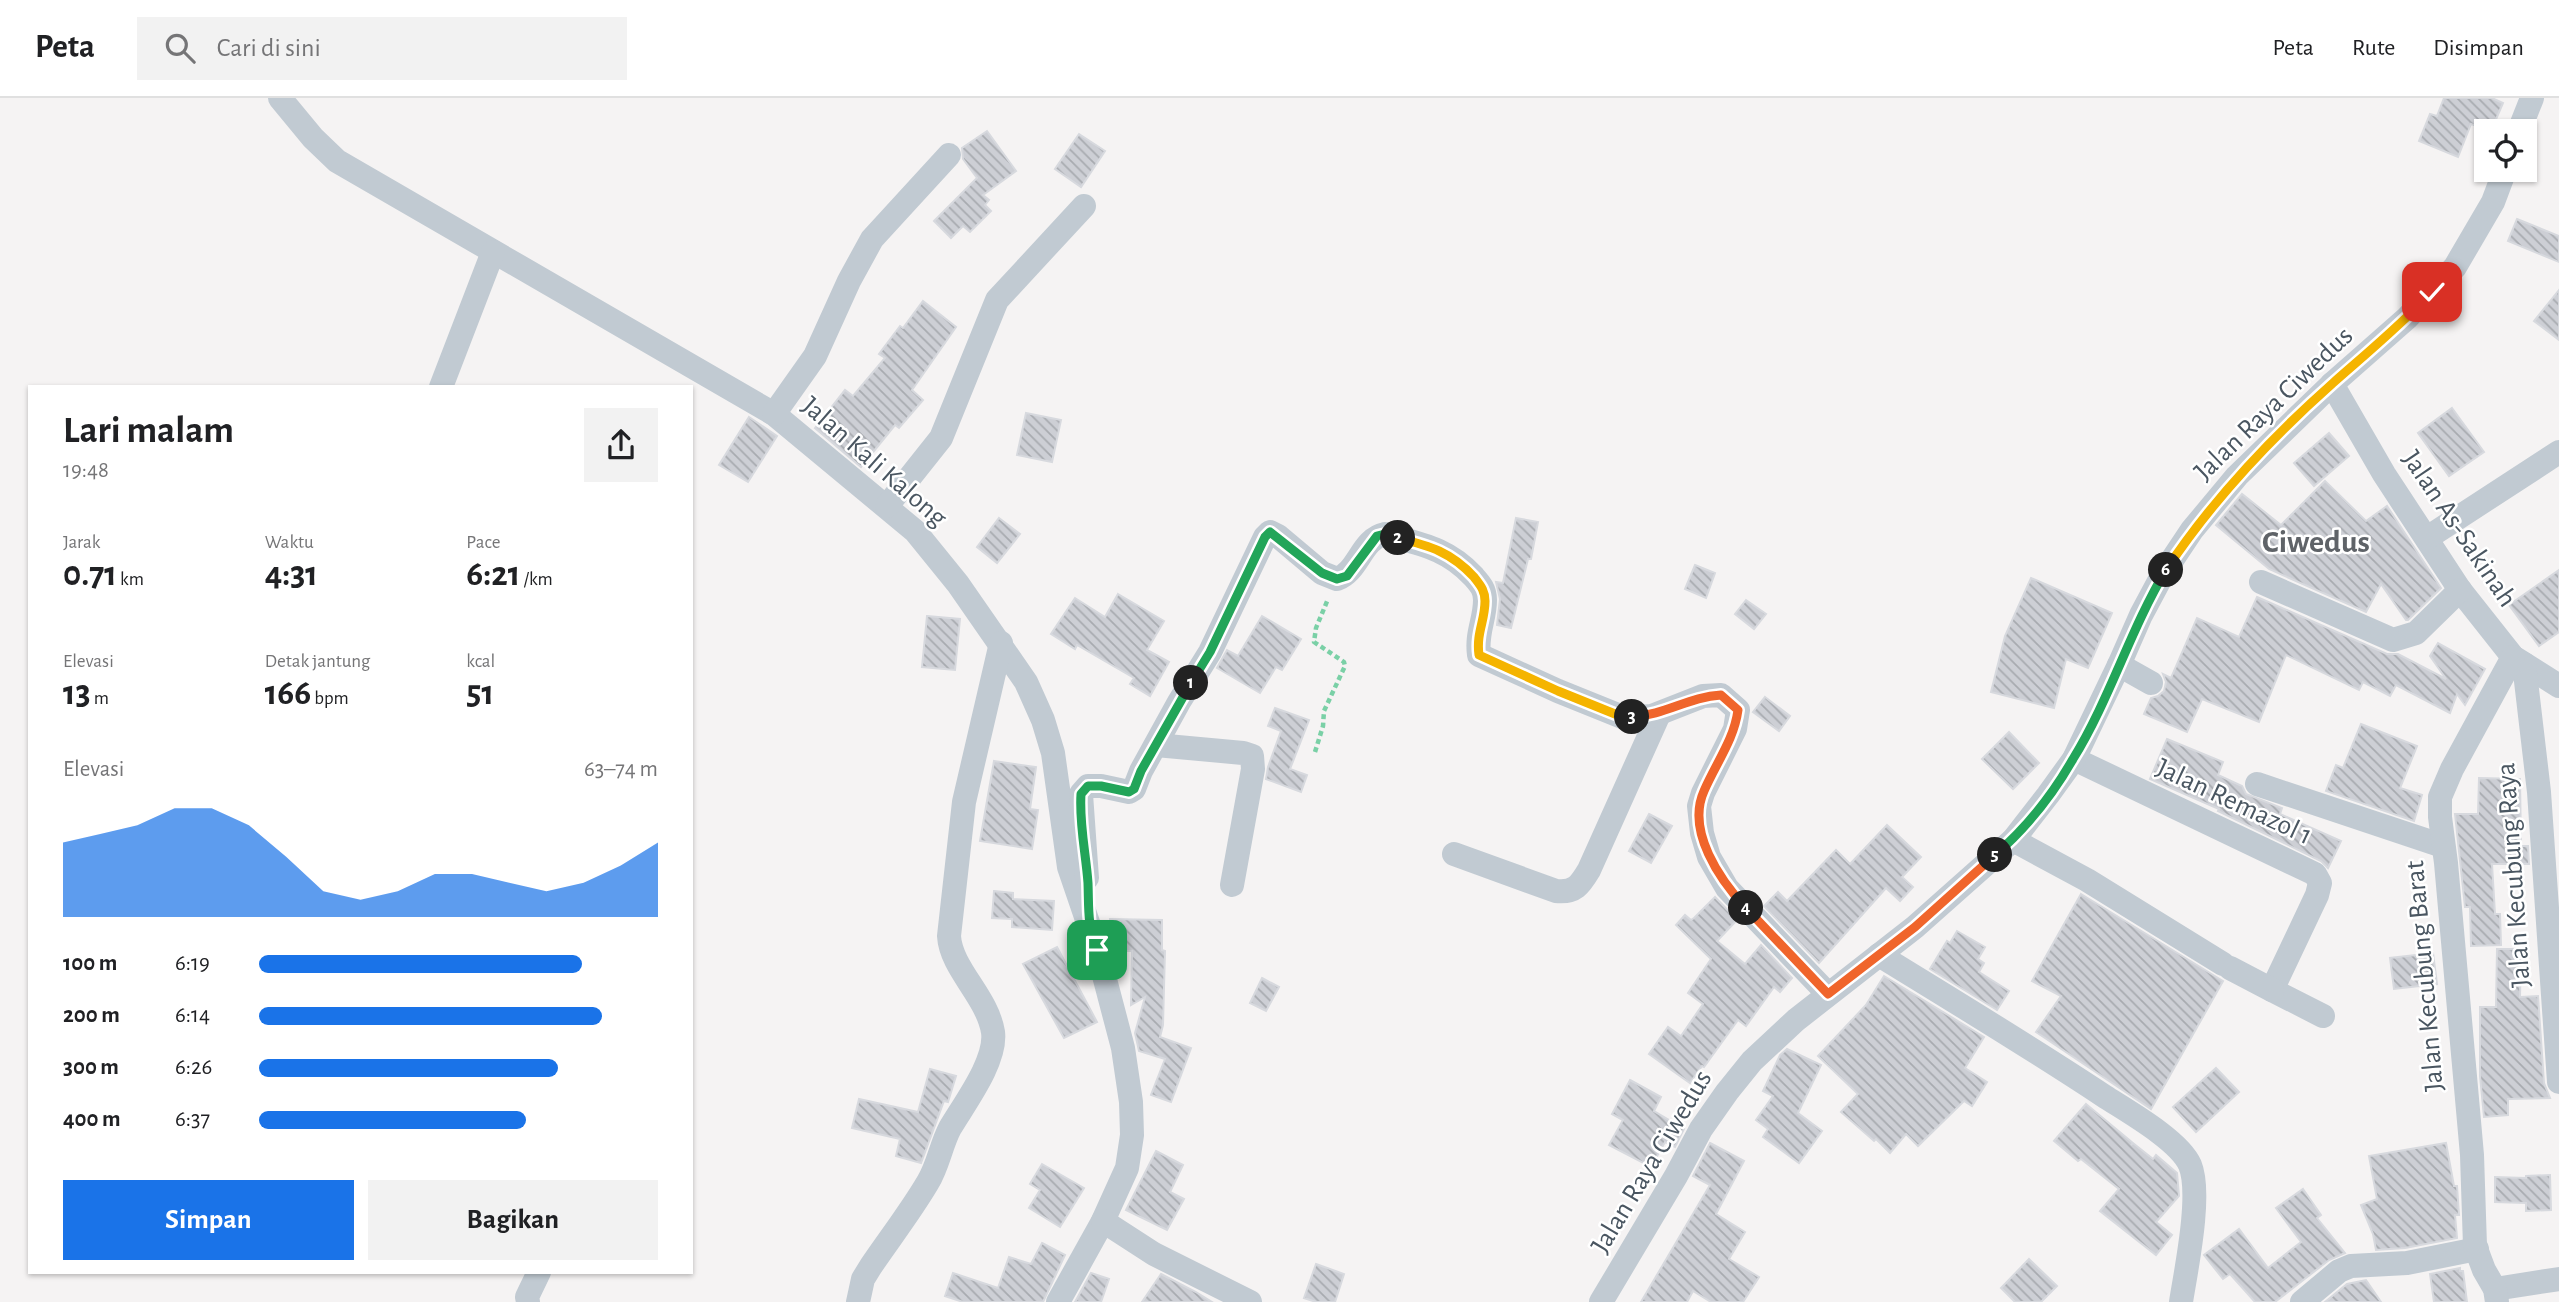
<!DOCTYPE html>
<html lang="id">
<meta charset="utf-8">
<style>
body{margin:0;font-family:"Alegreya Sans",sans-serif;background:#f2f2f2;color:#202124;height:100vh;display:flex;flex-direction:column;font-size:26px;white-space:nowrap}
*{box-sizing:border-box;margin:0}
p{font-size:23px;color:#757577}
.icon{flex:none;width:38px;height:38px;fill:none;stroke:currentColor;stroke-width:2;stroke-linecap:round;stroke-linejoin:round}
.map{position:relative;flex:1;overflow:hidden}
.details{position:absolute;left:28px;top:287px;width:665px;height:889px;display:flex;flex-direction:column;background:#fff;border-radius:0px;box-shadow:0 2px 5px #0004}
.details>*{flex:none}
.fabs{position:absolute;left:2474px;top:21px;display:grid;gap:14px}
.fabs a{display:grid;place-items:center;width:63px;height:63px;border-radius:0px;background:#fff;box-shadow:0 2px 5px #0004;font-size:35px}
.pin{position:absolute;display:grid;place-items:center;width:60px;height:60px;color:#fff;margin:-30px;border-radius:14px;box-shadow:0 4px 10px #0006}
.km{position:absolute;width:35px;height:35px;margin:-18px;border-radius:50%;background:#222;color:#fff;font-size:19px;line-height:35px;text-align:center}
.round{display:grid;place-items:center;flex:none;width:74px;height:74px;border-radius:0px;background:#f2f2f2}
.head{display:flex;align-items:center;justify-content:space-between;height:119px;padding:0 35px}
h1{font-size:38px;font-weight:600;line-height:52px}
.figures{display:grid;grid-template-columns:repeat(3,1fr);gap:10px;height:119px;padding:7px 35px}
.figures div{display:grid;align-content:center}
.figures b{font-size:35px;font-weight:600}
.figures small{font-size:19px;font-weight:400}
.figures p{font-size:19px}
.chart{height:196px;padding:14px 35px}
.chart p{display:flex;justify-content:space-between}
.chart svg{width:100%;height:126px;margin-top:7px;fill:#1a73e8;opacity:.7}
.action{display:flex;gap:14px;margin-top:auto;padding:14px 35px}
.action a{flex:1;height:80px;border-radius:0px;background:#1a73e8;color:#fff;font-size:28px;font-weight:600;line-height:80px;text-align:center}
.action a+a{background:#f2f2f2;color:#202124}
ul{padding:0 35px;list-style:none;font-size:23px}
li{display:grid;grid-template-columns:112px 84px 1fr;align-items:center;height:52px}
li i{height:18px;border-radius:9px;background:#1a73e8}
header{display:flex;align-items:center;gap:42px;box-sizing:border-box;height:98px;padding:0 35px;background:#fff;border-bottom:2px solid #e0e0e0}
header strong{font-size:33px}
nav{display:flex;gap:38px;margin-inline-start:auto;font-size:24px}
.search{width:490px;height:63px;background:#f2f2f2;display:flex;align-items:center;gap:18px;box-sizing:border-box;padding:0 24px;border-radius:0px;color:#757577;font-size:26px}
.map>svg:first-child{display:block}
</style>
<header>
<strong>Peta</strong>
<div class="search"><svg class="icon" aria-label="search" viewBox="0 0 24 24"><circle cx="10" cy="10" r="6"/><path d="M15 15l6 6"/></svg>Cari di sini</div>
<nav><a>Peta</a><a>Rute</a><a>Disimpan</a></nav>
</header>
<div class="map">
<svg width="2559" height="1204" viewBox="0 0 2559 1204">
<defs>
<pattern id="building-back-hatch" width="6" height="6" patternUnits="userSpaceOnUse" patternTransform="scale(1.75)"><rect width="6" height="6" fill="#cdcfd5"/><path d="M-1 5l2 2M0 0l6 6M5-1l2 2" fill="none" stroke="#a8abb0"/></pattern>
</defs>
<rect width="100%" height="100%" fill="#f5f3f3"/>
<g fill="url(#building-back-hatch)" stroke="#d7d9de" stroke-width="2">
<path d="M 2444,0 L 2492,0 L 2503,5 L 2491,33 L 2471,26 L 2458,59 L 2419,43 L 2430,16 L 2437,18 Z"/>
<path d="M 987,33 L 1016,73 L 983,97 L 989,102 L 985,107 L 991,113 L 970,134 L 963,128 L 951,140 L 934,123 L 977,80 L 963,61 L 962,50 Z"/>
<path d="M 1079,36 L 1105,53 L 1081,89 L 1055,71 Z"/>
<path d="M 2517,121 L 2559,138 L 2559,164 L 2508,143 Z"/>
<path d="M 2559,192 L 2559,242 L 2534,223 Z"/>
<path d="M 923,203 L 956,229 L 912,292 L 923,302 L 899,330 L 895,327 L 861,369 L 815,330 L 845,292 L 853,298 L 885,260 L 879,256 L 900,228 L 903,230 Z"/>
<path d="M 2452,310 L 2484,354 L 2449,378 L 2418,335 Z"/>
<path d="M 1026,315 L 1061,322 L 1052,364 L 1017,357 Z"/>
<path d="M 749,319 L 777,338 L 748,384 L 719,367 Z"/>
<path d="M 2329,335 L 2349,358 L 2314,388 L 2294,365 Z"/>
<path d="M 2325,383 L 2366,423 L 2387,408 L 2441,490 L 2408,522 L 2406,522 L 2381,486 L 2366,514 L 2269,471 L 2216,427 L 2242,396 L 2281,427 Z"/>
<path d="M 999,420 L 1020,436 L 997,465 L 977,449 Z"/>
<path d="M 1516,420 L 1538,424 L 1531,461 L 1528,461 L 1511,530 L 1497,527 L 1500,501 L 1496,484 L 1503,485 Z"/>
<path d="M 1695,467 L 1715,475 L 1706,500 L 1685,491 Z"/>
<path d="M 2559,472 L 2559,534 L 2539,548 L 2509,507 Z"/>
<path d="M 2031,480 L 2112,515 L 2088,570 L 2066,561 L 2054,610 L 1991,594 L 2005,538 Z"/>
<path d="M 1118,496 L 1164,523 L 1147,552 L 1169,564 L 1150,598 L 1130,586 L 1134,580 L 1077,547 L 1075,551 L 1051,536 L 1075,500 L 1105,519 Z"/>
<path d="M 2257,499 L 2387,556 L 2398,556 L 2446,581 L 2430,558 L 2438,545 L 2485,571 L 2465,607 L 2457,596 L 2450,615 L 2396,587 L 2390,598 L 2363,584 L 2359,592 L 2286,557 L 2259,624 L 2202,601 L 2187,634 L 2144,616 L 2151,600 L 2158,598 L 2164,593 L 2166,584 L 2163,576 L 2171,580 L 2197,520 L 2239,539 Z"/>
<path d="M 1746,502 L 1766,516 L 1754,531 L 1735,516 Z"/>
<path d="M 927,518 L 960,521 L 955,572 L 922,569 Z"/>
<path d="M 1262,518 L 1301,541 L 1282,572 L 1276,569 L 1260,595 L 1217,570 L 1227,552 L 1238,558 Z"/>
<path d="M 1765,599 L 1790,618 L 1779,633 L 1753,614 Z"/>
<path d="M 1275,610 L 1309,622 L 1290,671 L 1307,677 L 1301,694 L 1266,681 L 1268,669 L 1281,633 L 1268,628 Z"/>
<path d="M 2361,626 L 2417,648 L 2400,690 L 2422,697 L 2414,723 L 2326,693 L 2336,667 L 2343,670 Z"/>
<path d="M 2009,634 L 2039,665 L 2013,691 L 1982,661 Z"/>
<path d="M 2167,641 L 2223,664 L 2218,677 L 2242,688 L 2246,696 L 2282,710 L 2280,716 L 2341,743 L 2328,770 L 2321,763 L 2218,713 L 2219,711 L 2150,681 Z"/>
<path d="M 994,663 L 1036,669 L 1030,711 L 1038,712 L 1032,751 L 980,743 Z"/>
<path d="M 2479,680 L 2520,681 L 2521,748 L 2528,748 L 2529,766 L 2492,766 L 2495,816 L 2500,816 L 2501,847 L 2471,848 L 2470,809 L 2465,809 L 2455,716 L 2478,716 Z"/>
<path d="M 1649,716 L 1672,728 L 1651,765 L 1629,753 Z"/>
<path d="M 1887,727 L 1921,759 L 1902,779 L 1913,789 L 1900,803 L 1886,790 L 1819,865 L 1764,808 L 1778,794 L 1787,803 L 1836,752 L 1850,766 Z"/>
<path d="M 994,793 L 1013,795 L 1013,801 L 1054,803 L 1052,832 L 1012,829 L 1012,821 L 992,820 Z"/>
<path d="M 2081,796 L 2223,883 L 2151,1011 L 2036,934 L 2061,898 L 2032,883 Z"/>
<path d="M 1715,799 L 1737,822 L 1717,843 L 1745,866 L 1761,847 L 1792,880 L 1780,894 L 1774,889 L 1746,928 L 1738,922 L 1704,969 L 1702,968 L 1690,985 L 1649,956 L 1668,929 L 1681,938 L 1703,906 L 1688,895 L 1711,861 L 1676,827 L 1685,817 L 1691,822 L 1694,820 Z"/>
<path d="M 1110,821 L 1162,822 L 1162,852 L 1165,853 L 1163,927 L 1160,939 L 1191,950 L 1171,1004 L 1151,997 L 1165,961 L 1139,953 L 1135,935 L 1145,899 L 1131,907 L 1132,853 L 1113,853 L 1110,843 Z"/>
<path d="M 1957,833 L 1985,849 L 1978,861 L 1984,865 L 1979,874 L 2009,893 L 1997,912 L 1930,871 L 1947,843 L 1950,845 Z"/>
<path d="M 1057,849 L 1097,924 L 1064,940 L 1023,866 Z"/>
<path d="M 2497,851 L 2521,851 L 2520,899 L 2538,898 L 2544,985 L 2550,1000 L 2508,1001 L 2508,1017 L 2484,1019 L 2480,978 L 2480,909 L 2496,909 Z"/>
<path d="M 2433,855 L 2437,886 L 2394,891 L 2390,860 Z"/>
<path d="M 1884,878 L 1984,939 L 1965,970 L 1987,984 L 1972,1008 L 1964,1003 L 1918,1048 L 1906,1036 L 1890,1055 L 1876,1041 L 1874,1043 L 1841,1014 L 1858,996 L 1818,958 L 1866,907 Z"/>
<path d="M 1262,880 L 1279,889 L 1266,913 L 1250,905 Z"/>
<path d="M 1787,951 L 1821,967 L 1798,1015 L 1822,1033 L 1799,1065 L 1763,1039 L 1768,1031 L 1756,1022 L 1773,998 L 1763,993 L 1780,957 Z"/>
<path d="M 2216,970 L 2239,994 L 2196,1034 L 2173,1009 Z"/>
<path d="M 930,971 L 956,978 L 948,1004 L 944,1003 L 921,1065 L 896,1058 L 900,1041 L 852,1030 L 859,1001 L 918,1014 Z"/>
<path d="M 1630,982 L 1661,999 L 1654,1013 L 1684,1031 L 1675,1049 L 1665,1044 L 1651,1069 L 1609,1047 L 1623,1022 L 1612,1016 Z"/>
<path d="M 2086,1006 L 2133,1045 L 2131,1047 L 2133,1045 L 2153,1061 L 2156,1057 L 2177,1075 L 2179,1098 L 2156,1124 L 2172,1137 L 2156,1157 L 2100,1113 L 2119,1091 L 2081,1061 L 2078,1063 L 2054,1043 Z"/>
<path d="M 1710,1045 L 1744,1063 L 1716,1116 L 1745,1134 L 1729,1161 L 1759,1179 L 1743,1204 L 1711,1204 L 1693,1193 L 1687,1204 L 1641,1204 L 1710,1087 L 1693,1078 Z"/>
<path d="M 2446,1045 L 2454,1088 L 2457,1088 L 2459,1117 L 2455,1117 L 2457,1140 L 2405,1150 L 2376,1152 L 2373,1136 L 2361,1107 L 2377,1101 L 2369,1058 Z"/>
<path d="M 1156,1053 L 1183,1067 L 1170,1094 L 1184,1101 L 1167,1132 L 1126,1112 Z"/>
<path d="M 1042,1066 L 1084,1090 L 1060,1129 L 1029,1110 L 1040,1092 L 1030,1086 Z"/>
<path d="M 2550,1077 L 2551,1112 L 2526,1113 L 2526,1105 L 2495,1104 L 2495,1079 L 2526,1080 L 2526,1078 Z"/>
<path d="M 2303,1091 L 2321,1117 L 2317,1120 L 2345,1155 L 2329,1162 L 2275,1204 L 2255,1204 L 2230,1176 L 2223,1181 L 2204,1157 L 2239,1131 L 2268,1170 L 2301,1144 L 2276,1110 Z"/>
<path d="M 1042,1145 L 1065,1157 L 1043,1204 L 963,1204 L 945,1198 L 953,1175 L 998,1190 L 1009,1159 L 1031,1166 Z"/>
<path d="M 2029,1161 L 2057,1188 L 2041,1204 L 2015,1204 L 2001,1190 Z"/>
<path d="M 1316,1166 L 1344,1176 L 1335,1204 L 1316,1204 L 1304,1200 Z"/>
<path d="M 2460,1170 L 2460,1173 L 2463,1173 L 2467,1204 L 2434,1204 L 2430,1176 Z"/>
<path d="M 1091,1175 L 1109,1181 L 1101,1204 L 1075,1204 Z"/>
<path d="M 1161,1176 L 1196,1194 L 1212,1204 L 1142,1204 Z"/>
<path d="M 2366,1182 L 2381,1204 L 2325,1204 L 2347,1186 Z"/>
</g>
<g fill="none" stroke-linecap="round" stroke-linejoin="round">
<path stroke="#7ad0a6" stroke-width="4.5" stroke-dasharray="5 3.5" stroke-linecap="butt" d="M 1315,654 L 1323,628 L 1324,613 L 1345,568 L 1344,564 L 1314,544 L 1316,530 L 1328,501"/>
<g stroke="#c1cad2" stroke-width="24">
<path d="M 280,0 L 313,40 L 337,63 L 774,316 L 915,433 L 958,486 L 1026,584 L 1043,622 L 1053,655 L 1069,769 L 1097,851 L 1123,950 L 1131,1004 L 1132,1037 L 1127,1070 L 1103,1123 L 1058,1204"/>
<path d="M 2519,33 L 2532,0"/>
<path d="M 2332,286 L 2384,376 L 2460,492 L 2513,559 L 2559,588"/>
<path d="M 441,289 L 493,154"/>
<path d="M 774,316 L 815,258 L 849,183 L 872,141 L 949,57"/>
<path d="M 887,408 L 941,340 L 997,202 L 1084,108"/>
<path d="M 2427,440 L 2559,354"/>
<path d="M 2261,484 L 2393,542 L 2416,535 L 2460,492"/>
<path d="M 2524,566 L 2539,694 L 2559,984"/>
<path d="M 2119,567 L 2151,585"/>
<path d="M 1156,647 L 1243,655 L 1252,658 L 1253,671 L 1232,787"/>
<path d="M 2074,661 L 2315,776 L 2320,785 L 2317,797 L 2272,892 L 2323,918"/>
<path d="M 2257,686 L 2443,748"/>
<path d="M 2013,742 L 2087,782 L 2223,866"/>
<path d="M 1454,756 L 1556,793 C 1575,795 1580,787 1589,772 L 1659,616"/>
<path d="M 1087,780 L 1081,696 L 1088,688 L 1101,688 L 1129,694 L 1134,691 L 1141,673 L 1179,604 L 1210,554 L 1265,439 L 1270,434 L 1278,438 L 1322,475 L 1337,481 C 1359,473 1361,441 1385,436 C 1420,446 1447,450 1473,478 C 1480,486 1485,491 1485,502 C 1485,522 1476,535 1479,557 L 1558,593 L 1625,620 L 1652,618 L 1703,598 L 1721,597 L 1738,612 L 1735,631 L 1703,695 L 1699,708 L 1702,735 L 1709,759 L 1727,790 L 1828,896"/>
<path d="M 1879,857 C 1954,903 2030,949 2104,998 C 2127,1013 2179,1042 2190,1067 C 2202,1096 2186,1172 2181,1204"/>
<path d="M 2230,870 L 2272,892"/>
<path d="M 1103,1123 L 1154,1156 L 1250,1204"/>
<path d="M 2495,1191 L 2559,1181"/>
<path d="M 528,1204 L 527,1199 L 539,1174"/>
<path d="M 858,1204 L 863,1181 L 871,1168 C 890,1140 911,1113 928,1084 C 938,1068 941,1047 950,1030 C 964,1006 997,963 993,934 C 987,898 951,871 949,838 L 964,704 L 1001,545"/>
<path d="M 1601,1204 L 1676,1078 L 1701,1031 L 1727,994 L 1752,963 L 1796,922 L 1915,829 L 2013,742 L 2048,697 L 2074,661 L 2119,567 L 2141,517 L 2164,474 L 2192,432 L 2237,378 L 2332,286 L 2407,220 L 2455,169 L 2493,104 L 2505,72"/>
<path d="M 2302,1204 L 2339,1173 L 2351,1168 L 2407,1165 L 2477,1151"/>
<path d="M 2497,1204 L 2495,1191 L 2484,1172 L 2475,1148 L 2472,1057 L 2446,765 L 2440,719 L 2440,699 L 2452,671 L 2513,559"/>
</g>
</g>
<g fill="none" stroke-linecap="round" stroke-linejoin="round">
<defs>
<path id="split-1" d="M 1097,852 C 1087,824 1089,813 1088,785 C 1086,756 1079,726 1081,696 L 1088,688 L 1101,688 L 1129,694 L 1134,691 L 1141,673 L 1191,585"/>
<path id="split-2" d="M 1191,585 L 1210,554 L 1265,439 L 1270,434 L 1322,475 L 1337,481 L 1347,478 L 1377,438 L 1385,436 L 1398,440"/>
<path id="split-3" d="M 1398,440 C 1430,448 1451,454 1474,479 C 1480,487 1485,492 1485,503 C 1485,523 1476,535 1479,557 L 1558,593 L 1625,620 L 1632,619"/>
<path id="split-4" d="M 1632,619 C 1665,617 1689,599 1721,597 L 1738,612 C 1734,642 1716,665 1704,693 C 1686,733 1720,782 1746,810"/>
<path id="split-5" d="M 1746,810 L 1828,896 L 1915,829 L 1995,757"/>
<path id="split-6" d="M 1995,757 C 2025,731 2053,696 2073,661 C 2110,601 2130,532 2166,472"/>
<path id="split-7" d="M 2166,472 C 2213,401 2270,341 2333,285 C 2367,255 2401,227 2432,194"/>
</defs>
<use href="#split-1" stroke="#fff" stroke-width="14"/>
<use href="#split-2" stroke="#fff" stroke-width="14"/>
<use href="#split-3" stroke="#fff" stroke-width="14"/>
<use href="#split-4" stroke="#fff" stroke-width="14"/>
<use href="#split-5" stroke="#fff" stroke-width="14"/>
<use href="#split-6" stroke="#fff" stroke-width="14"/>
<use href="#split-7" stroke="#fff" stroke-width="14"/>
<use href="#split-1" stroke="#22a559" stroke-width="9"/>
<use href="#split-2" stroke="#22a559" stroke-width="9"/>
<use href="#split-3" stroke="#f5b400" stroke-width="9"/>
<use href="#split-4" stroke="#f0652b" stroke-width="9"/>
<use href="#split-5" stroke="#f0652b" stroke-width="9"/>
<use href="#split-6" stroke="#22a559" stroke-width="9"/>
<use href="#split-7" stroke="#f5b400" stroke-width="9"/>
</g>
<g text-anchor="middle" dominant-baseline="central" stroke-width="5" stroke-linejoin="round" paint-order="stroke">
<g font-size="28" fill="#4a5661" stroke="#fff">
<text transform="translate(2274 306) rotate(-44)">Jalan Raya Ciwedus</text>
<text transform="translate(874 364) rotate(41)">Jalan Kali Kalong</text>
<text transform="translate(2459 431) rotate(56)">Jalan As-Sakinah</text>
<text transform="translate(2234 704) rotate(25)">Jalan Remazol 1</text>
<text transform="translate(2514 777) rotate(-94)">Jalan Kecubung Raya</text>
<text transform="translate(2425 878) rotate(-95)">Jalan Kecubung Barat</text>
<text transform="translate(1652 1064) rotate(-59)">Jalan Raya Ciwedus</text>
</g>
<g font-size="32" font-weight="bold" fill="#5f6368" stroke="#fff">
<text x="2316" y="444">Ciwedus</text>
</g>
</g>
</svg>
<div class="fabs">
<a><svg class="icon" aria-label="locate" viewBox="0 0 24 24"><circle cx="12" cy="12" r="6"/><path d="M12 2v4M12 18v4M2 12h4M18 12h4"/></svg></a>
</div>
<div class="pin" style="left:1097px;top:852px;background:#1e9e55"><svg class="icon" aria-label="arrive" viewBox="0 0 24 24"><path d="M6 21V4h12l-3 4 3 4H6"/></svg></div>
<div class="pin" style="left:2432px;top:194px;background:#d93025"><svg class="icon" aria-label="check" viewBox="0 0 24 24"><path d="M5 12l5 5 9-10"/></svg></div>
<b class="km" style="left:1191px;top:585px">1</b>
<b class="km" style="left:1398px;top:440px">2</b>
<b class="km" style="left:1632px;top:619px">3</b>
<b class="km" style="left:1746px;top:810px">4</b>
<b class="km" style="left:1995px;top:757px">5</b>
<b class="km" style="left:2166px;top:472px">6</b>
<section class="details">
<div class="head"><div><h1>Lari malam</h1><p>19:48</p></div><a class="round"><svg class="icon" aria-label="share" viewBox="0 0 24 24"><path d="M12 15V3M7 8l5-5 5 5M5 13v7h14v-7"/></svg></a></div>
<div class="figures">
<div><p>Jarak</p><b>0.71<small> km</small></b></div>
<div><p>Waktu</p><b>4:31</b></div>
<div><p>Pace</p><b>6:21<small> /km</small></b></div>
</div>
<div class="figures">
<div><p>Elevasi</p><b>13<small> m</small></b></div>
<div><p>Detak jantung</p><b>166<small> bpm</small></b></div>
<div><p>kcal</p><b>51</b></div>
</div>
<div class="chart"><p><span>Elevasi</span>63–74 m</p>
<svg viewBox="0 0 160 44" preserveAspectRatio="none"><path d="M0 44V18L10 15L20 12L30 6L40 6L50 12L60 23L70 35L80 38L90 35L100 29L110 29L120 32L130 35L140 32L150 26L160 18V44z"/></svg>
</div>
<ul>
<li><b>100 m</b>6:19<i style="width:81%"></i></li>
<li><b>200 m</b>6:14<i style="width:86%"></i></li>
<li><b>300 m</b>6:26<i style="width:75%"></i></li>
<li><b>400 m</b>6:37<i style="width:67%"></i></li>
</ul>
<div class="action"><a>Simpan</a><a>Bagikan</a></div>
</section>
</div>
